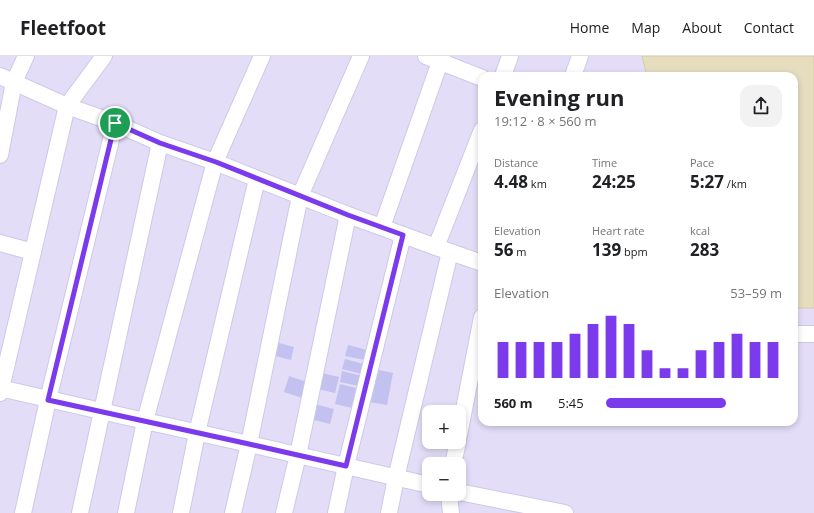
<!DOCTYPE html>
<meta charset="utf-8">
<style>
body{margin:0;font-family:"Open Sans",sans-serif;background:#f2f2f2;color:#202124;height:100vh;display:flex;flex-direction:column;font-size:15px;white-space:nowrap}
*{box-sizing:border-box;margin:0}
p{font-size:13px;color:#757577}
.icon{flex:none;width:22px;height:22px;fill:none;stroke:currentColor;stroke-width:2;stroke-linecap:round;stroke-linejoin:round}
.map{position:relative;flex:1;overflow:hidden}
.sheet{position:absolute;left:478px;top:16px;width:320px;height:354px;display:flex;flex-direction:column;background:#fff;border-radius:12px;box-shadow:0 2px 6px #0003}
.sheet>*{flex:none}
.buttons{position:absolute;left:422px;top:349px;display:grid;gap:8px}
.buttons a{display:grid;place-items:center;width:44px;height:44px;border-radius:8px;background:#fff;box-shadow:0 2px 6px #0003;font-size:20px}
.pin{position:absolute;display:grid;place-items:center;width:34px;height:34px;color:#fff;margin:-17px;border:2px solid #fff;border-radius:50%;box-shadow:0 1px 4px #0007}
.round{display:grid;place-items:center;flex:none;width:42px;height:42px;border-radius:12px;background:#f2f2f2}
.overview{display:flex;align-items:center;justify-content:space-between;height:68px;padding:0 16px}
h1{font-size:22px;font-weight:700;line-height:30px}
.stats{display:grid;grid-template-columns:repeat(3,1fr);gap:6px;height:68px;padding:4px 16px}
.stats div{display:grid;align-content:center}
.stats b{font-size:17px;font-weight:700}
.stats small{font-size:11px;font-weight:400}
.stats p{font-size:11px}
.chart{height:112px;padding:8px 16px}
.chart p{display:flex;justify-content:space-between}
.chart svg{width:100%;height:72px;margin-top:4px;stroke:#7c3aed;stroke-width:6}
ul{padding:0 16px;list-style:none;font-size:13px}
li{display:grid;grid-template-columns:64px 48px 1fr;align-items:center;height:30px}
li i{height:10px;border-radius:5px;background:#7c3aed}
header{display:flex;align-items:center;gap:24px;box-sizing:border-box;height:56px;padding:0 20px;background:#fff;border-bottom:1px solid #e0e0e0}
header strong{font-size:19px}
nav{display:flex;gap:22px;margin-inline-start:auto;font-size:14px}
.map>svg:first-child{display:block}
</style>
<header>
<strong>Fleetfoot</strong>
<nav><a>Home</a><a>Map</a><a>About</a><a>Contact</a></nav>
</header>
<div class="map">
<svg width="814" height="457" viewBox="0 0 814 457">
<rect width="100%" height="100%" fill="#eee9fc"/>
<path fill="#e3ddf8" fill-rule="evenodd" d="M 0,0 L 814,0 L 814,457 L 0,457 ZM 482,20 L 794,20 L 794,366 L 482,366 ZM 429,356 L 459,356 L 459,386 L 429,386 ZM 429,408 L 459,408 L 459,438 L 429,438 Z"/>
<path fill="#e5ddbe" stroke="#d7cca4" d="M 642,0 L 814,0 L 814,252 L 794,252 L 794,20 L 647,20 Z"/>
<g fill="#c3c1f0">
<path d="M 275,286 L 294,291 L 291,304 L 271,299 Z"/>
<path d="M 348,289 L 367,294 L 365,304 L 345,300 Z"/>
<path d="M 345,303 L 364,308 L 362,318 L 342,313 Z"/>
<path d="M 375,313 L 393,317 L 387,349 L 369,346 Z"/>
<path d="M 342,315 L 362,320 L 359,330 L 340,326 Z"/>
<path d="M 322,317 L 339,321 L 335,337 L 318,333 Z"/>
<path d="M 289,320 L 307,326 L 302,342 L 284,336 Z"/>
<path d="M 340,328 L 356,332 L 352,352 L 335,348 Z"/>
<path d="M 314,348 L 334,353 L 330,368 L 310,363 Z"/>
</g>
<g fill="none" stroke-linecap="round" stroke-linejoin="round">
<defs>
<g id="street">
<path d="M 426,0 L 482,22"/>
<path d="M 0,20 L 67,50 L 115,67 L 160,87 L 215,106 L 348,159 L 436,191 L 482,207"/>
<path d="M 503,20 L 510,0"/>
<path d="M 573,20 L 580,0"/>
<path d="M 0,99 L 14,26 L 26,0"/>
<path d="M 382,171 L 442,0"/>
<path d="M 0,187 L 33,196"/>
<path d="M 436,191 L 482,74"/>
<path d="M 794,278 L 814,278"/>
<path d="M 0,332 L 145,365 L 249,388 L 429,429"/>
<path d="M 0,337 L 67,50 L 104,0"/>
<path d="M 459,379 L 482,261"/>
<path d="M 453,408 L 458,386"/>
<path d="M 459,436 L 565,457"/>
<path d="M 449,438 L 451,457"/>
<path d="M 23,457 L 48,344 L 115,67"/>
<path d="M 80,457 L 160,87"/>
<path d="M 126,457 L 145,365 L 215,106 L 262,0"/>
<path d="M 181,457 L 197,377 L 257,123"/>
<path d="M 233,457 L 249,388 L 300,140 L 361,0"/>
<path d="M 284,457 L 298,399 L 348,159"/>
<path d="M 336,457 L 346,410 L 403,179"/>
<path d="M 389,457 L 396,422 L 450,196"/>
</g>
</defs>
<use href="#street" stroke="#cdc9e6" stroke-width="18"/>
<use href="#street" stroke="#fff" stroke-width="16"/>
</g>
<g fill="none" stroke-linecap="round" stroke-linejoin="round">
<defs>
<path id="route" d="M 115,67 L 160,87 L 216,106 L 348,159 L 403,179 L 346,410 L 249,388 L 48,344 Z"/>
</defs>
<use href="#route" stroke="#fff" stroke-width="8"/>
<use href="#route" stroke="#7c3aed" stroke-width="5"/>
</g>
</svg>
<div class="buttons">
<a>+</a>
<a>−</a>
</div>
<div class="pin" style="left:115px;top:67px;background:#1e9e55"><svg class="icon" aria-label="arrive" viewBox="0 0 24 24"><path d="M6 21V4h12l-3 4 3 4H6"/></svg></div>
<section class="sheet">
<div class="overview"><div><h1>Evening run</h1><p>19:12 · 8 × 560 m</p></div><a class="round"><svg class="icon" aria-label="share" viewBox="0 0 24 24"><path d="M12 15V3M7 8l5-5 5 5M5 13v7h14v-7"/></svg></a></div>
<div class="stats">
<div><p>Distance</p><b>4.48<small> km</small></b></div>
<div><p>Time</p><b>24:25</b></div>
<div><p>Pace</p><b>5:27<small> /km</small></b></div>
</div>
<div class="stats">
<div><p>Elevation</p><b>56<small> m</small></b></div>
<div><p>Heart rate</p><b>139<small> bpm</small></b></div>
<div><p>kcal</p><b>283</b></div>
</div>
<div class="chart"><p><span>Elevation</span>53–59 m</p>
<svg viewBox="0 0 160 44" preserveAspectRatio="none"><path d="M5 44V22M15 44V22M25 44V22M35 44V22M45 44V17M55 44V11M65 44V6M75 44V11M85 44V27M95 44V38M105 44V38M115 44V27M125 44V22M135 44V17M145 44V22M155 44V22"/></svg>
</div>
<ul>
<li><b>560 m</b>5:45<i style="width:68%"></i></li>
</ul>
</section>
</div>
